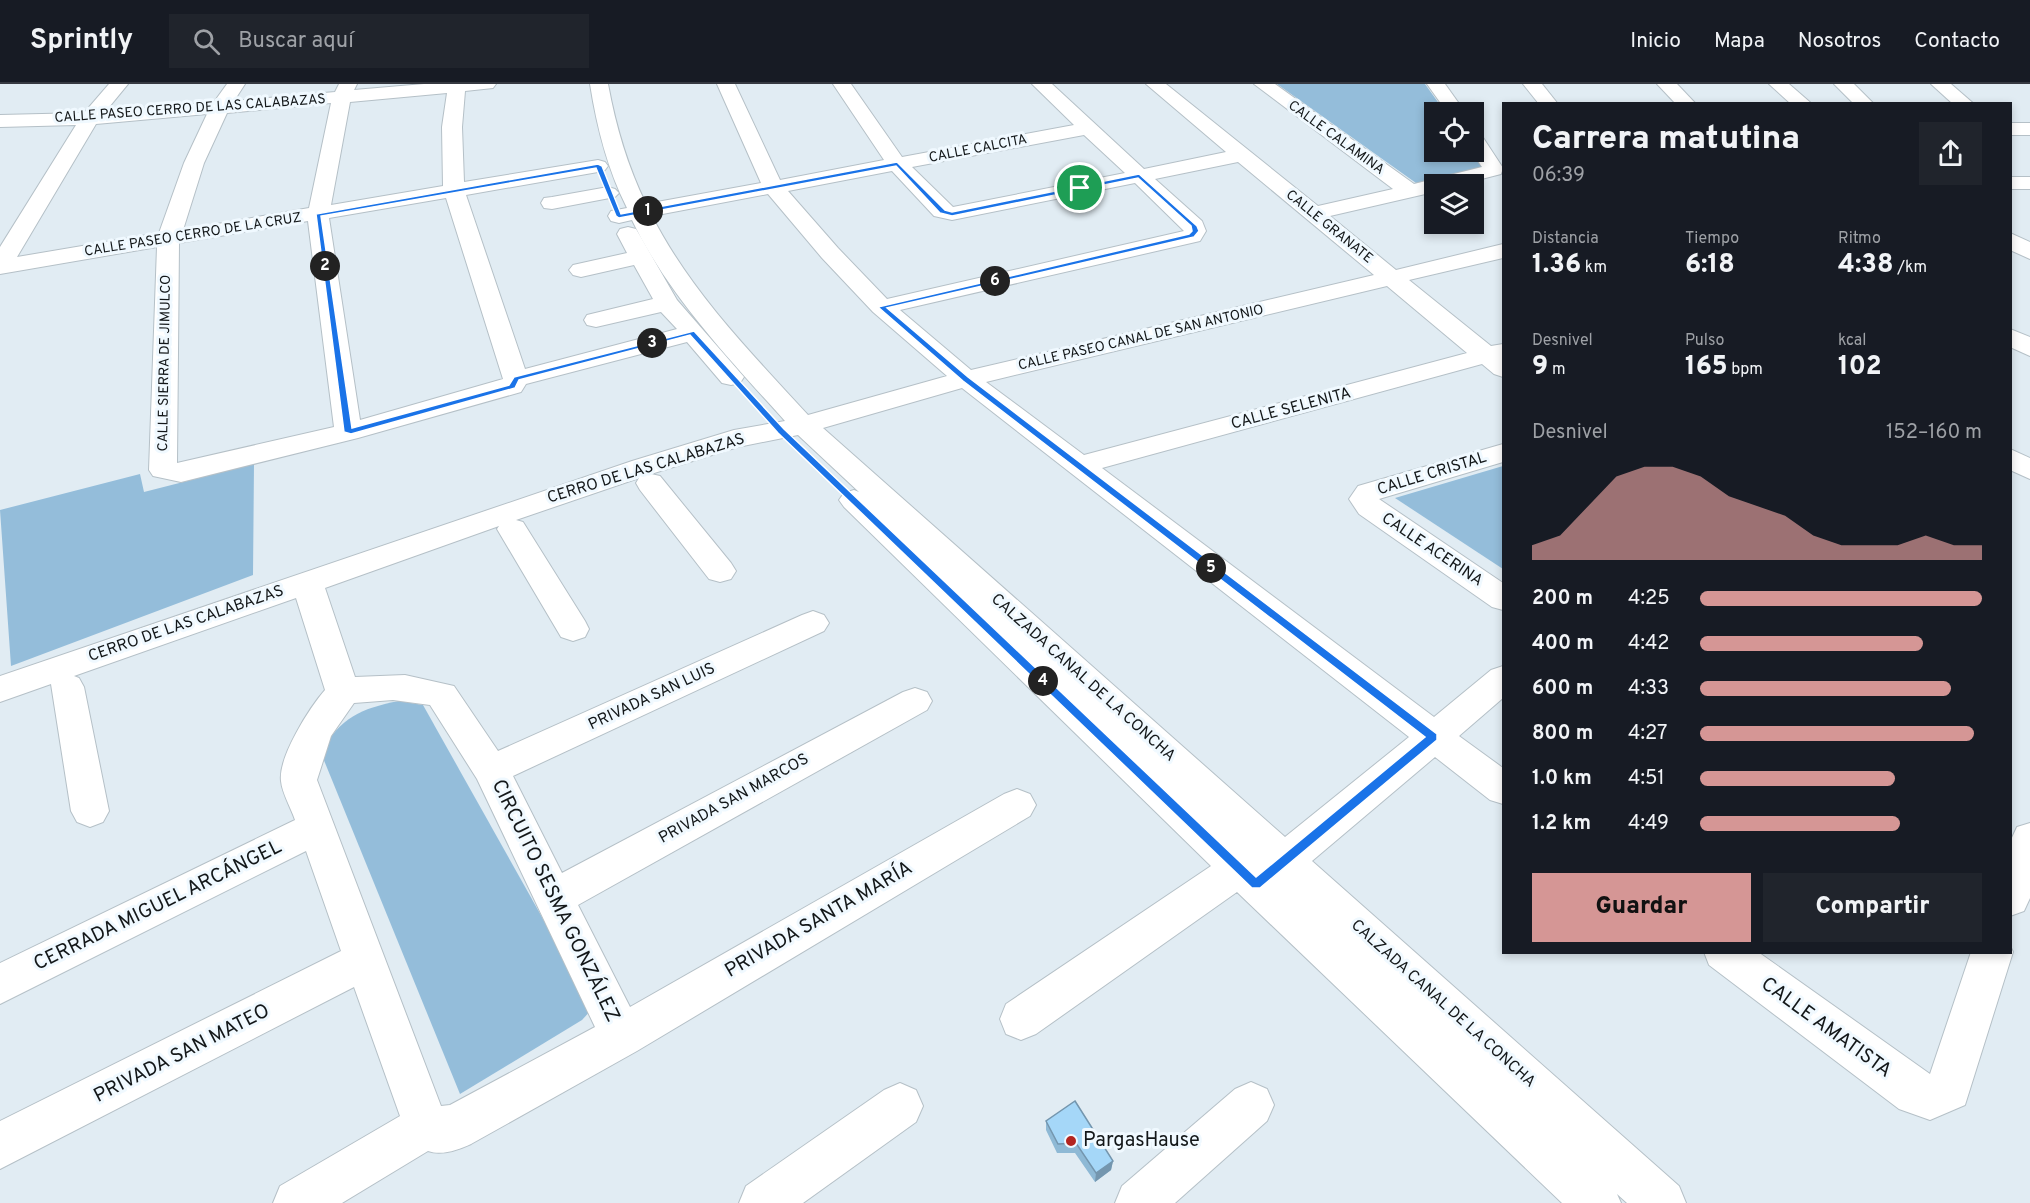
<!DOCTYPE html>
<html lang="es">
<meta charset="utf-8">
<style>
body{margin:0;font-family:Overpass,sans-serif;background:#20242c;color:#f1f3f6;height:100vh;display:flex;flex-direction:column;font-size:22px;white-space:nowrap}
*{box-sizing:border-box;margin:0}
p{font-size:20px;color:#9ea1a6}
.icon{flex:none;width:33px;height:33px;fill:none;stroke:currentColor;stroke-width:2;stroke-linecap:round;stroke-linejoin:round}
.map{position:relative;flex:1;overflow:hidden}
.panel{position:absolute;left:1502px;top:18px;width:510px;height:852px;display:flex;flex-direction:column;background:#171b24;border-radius:0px;box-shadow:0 3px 9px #0003}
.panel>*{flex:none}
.controls{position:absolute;left:1424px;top:18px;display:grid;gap:12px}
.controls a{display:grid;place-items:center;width:60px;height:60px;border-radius:0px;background:#171b24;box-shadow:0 3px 9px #0003;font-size:30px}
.pin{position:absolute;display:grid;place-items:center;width:51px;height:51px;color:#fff;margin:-26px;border:3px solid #fff;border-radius:50%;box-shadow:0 2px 6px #0007}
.km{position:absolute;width:30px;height:30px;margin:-15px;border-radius:50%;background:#222;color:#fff;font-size:16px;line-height:30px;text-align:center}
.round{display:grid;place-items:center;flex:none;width:63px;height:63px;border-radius:0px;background:#20242c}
.head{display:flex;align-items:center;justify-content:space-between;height:102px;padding:0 30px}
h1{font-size:33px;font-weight:800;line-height:45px}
.figures{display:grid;grid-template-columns:repeat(3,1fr);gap:9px;height:102px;padding:6px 30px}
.figures div{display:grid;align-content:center}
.figures b{font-size:26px;font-weight:800}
.figures small{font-size:16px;font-weight:400}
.figures p{font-size:16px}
.chart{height:168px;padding:12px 30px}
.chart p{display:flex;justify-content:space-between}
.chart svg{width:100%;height:108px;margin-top:6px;fill:#d59695;opacity:.7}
.cta{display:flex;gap:12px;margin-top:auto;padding:12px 30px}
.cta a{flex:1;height:69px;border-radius:0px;background:#d59695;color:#111;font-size:24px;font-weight:800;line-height:69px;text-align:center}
.cta a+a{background:#20242c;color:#f1f3f6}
ul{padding:0 30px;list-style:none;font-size:20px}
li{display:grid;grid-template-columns:96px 72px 1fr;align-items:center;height:45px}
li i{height:15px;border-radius:8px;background:#d59695}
header{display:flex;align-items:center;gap:36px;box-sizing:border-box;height:84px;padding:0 30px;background:#171b24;border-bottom:2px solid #363941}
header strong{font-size:28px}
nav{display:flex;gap:33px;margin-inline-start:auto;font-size:21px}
.search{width:420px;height:54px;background:#20242c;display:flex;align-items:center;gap:15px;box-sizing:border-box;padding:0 21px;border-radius:0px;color:#9ea1a6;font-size:22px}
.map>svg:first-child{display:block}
</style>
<header>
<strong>Sprintly</strong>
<div class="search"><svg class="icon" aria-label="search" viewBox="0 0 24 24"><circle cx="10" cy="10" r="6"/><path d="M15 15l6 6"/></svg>Buscar aquí</div>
<nav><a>Inicio</a><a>Mapa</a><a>Nosotros</a><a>Contacto</a></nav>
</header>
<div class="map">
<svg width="2030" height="1119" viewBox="0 0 2030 1119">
<rect width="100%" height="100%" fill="#e1ecf3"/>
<g fill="#94bdda">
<path d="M 1277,0 L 1425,0 L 1445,28 L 1434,28 L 1434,68 L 1472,68 L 1483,84 L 1416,99 Z"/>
<path d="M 254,380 L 253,491 L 11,582 L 0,426 L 140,390 L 144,408 Z"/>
<path d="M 1503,382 L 1503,485 L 1395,414 Z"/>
<path d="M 399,617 L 423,621 L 593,924 L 582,936 L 460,1010 L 321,669 C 339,634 362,624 399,617 Z"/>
</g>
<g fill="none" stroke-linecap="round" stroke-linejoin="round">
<defs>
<g id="minor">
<path d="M 109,0 L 128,0 L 105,28 L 214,18 L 227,0 L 245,0 L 234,17 L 335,8 L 339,0 L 357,0 L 354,6 L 424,0 L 496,0 L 493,4 L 465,7 L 462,43 L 464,98 L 598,76 L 605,78 L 608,82 L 605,86 L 598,88 L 466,111 L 525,285 L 677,245 L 661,228 L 596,243 L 587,241 L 584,236 L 587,231 L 653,215 L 634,181 L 581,193 L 573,191 L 569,186 L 573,181 L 627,169 L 617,150 L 620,145 L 628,143 L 636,145 L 639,150 L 677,216 L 744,293 L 740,299 L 731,301 L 722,299 L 687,258 L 526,300 L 521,308 L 358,354 L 181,398 L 153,392 L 149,386 L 157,163 L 0,190 L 0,163 L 76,41 L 0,43 L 0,31 L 84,29 ZM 447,9 L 442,43 L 443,102 L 331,121 L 350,18 ZM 331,19 L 309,124 L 183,146 L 204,79 L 227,29 ZM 207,30 L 184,79 L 159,149 L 17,173 L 96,40 ZM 446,114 L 503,295 L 360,336 L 329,134 ZM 308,137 L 334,343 L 177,379 L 179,159 Z"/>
<path d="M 590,0 L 608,0 C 616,43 627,81 646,120 L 761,99 L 717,0 L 735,0 L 780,96 L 884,76 L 833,0 L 851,0 L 902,73 L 1074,41 L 1032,0 L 1052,0 L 1144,85 L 1226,68 L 1146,0 L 1166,0 L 1318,122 L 1393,105 L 1254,0 L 1275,0 L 1414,100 L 1482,83 L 1472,68 L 1473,47 L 1480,49 L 1503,84 L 1501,90 L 1462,100 L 1434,100 L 1434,108 L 1330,132 L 1396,186 L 1503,160 L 1503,174 L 1409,196 L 1491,262 L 1503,260 L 1503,293 L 1494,290 L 1482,280 L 1102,384 L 1434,633 L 1491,586 L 1503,582 L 1503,614 L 1459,652 L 1503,684 L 1503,720 L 1490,716 L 1435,673 L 1312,777 L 1679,1102 L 1686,1119 L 1627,1119 L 1617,1110 L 1621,1119 L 1562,1119 L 1237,808 L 1036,950 L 1021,956 L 1006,950 L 1000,935 L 1006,920 L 1211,782 L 844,423 L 839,416 L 844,409 L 854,406 L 859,408 L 798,351 L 738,363 L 651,390 L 660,392 L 731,479 L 736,487 L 731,495 L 720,498 L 709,495 L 640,406 L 636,399 L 639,394 L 516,436 L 523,438 L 585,537 L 589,545 L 585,553 L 573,557 L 561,553 L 497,445 L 499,442 L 325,504 L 355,593 L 405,591 L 454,602 L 498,667 L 802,531 L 813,527 L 824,531 L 829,539 L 824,547 L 513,692 L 562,789 L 903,608 L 915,604 L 927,608 L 932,617 L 927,626 L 578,821 L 630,923 L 1004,710 L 1017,705 L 1030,710 L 1036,721 L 1030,732 L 637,967 L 471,1060 C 458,1066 442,1072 428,1067 L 342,1119 L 273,1119 L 280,1102 L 400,1032 L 354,903 L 0,1085 L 0,1037 L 341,867 L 306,767 L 0,920 L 0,879 L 295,736 C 291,724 282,709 281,697 C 278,673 310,623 325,606 L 296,514 L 74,592 L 79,594 L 84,603 L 109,727 L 103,738 L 90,743 L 77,738 L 71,727 L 51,600 L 0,618 L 0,592 L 632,377 L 734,346 L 785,337 C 731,277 667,210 632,136 L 619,139 L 611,137 L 608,132 L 611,127 L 627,124 C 607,84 597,44 590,0 ZM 1084,51 L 1125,89 L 953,123 L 912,83 ZM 1238,78 L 1374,191 L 971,286 L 900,226 L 1200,157 L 1206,147 L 1202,137 L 1155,95 ZM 892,87 L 934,132 L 952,136 L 1135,99 L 1184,147 L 887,215 L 838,164 L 788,107 ZM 768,110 L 822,174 L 873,228 L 947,292 L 808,331 C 752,270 690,207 652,132 ZM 1387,202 L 1467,269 L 1084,371 L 986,298 ZM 962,304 L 1409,653 L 1285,753 L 823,344 ZM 393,616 L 430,621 L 477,695 L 595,943 L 450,1021 L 441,1022 L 317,696 L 331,652 L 354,619 Z"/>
<path d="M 1427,0 L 1445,0 L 1465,28 L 1447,28 Z"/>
<path d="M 1523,0 L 1542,0 L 1558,20 L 1539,20 Z"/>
<path d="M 1657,0 L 1677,0 L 1696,20 L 1676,20 Z"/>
<path d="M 1769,0 L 1789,0 L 1812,20 L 1791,20 Z"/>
<path d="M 1834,0 L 1854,0 L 1874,20 L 1854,20 Z"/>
<path d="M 1931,0 L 1951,0 L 1974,20 L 1953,20 Z"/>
<rect x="2010" y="39" width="20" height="12"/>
<rect x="2010" y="93" width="20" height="12"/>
<path d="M 608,103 L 615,105 L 619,109 L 615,113 L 552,125 L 544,124 L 541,119 L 544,114 L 552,113 Z"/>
<path d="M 2010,149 L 2030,158 L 2030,175 L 2010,166 Z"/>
<path d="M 2010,245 L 2030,253 L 2030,272 L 2010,263 Z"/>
<path d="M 1503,360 L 1503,378 L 1379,415 L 1503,499 L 1503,526 L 1492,523 L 1359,430 L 1349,415 L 1358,402 Z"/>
<path d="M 2010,365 L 2030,374 L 2030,395 L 2010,386 Z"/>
<path d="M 2030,739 L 2030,814 L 2024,827 L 2010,832 L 2010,758 L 2017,743 Z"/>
<path d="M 2010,862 L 2013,868 L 1965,1021 L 1930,1036 L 1899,1025 L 1709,881 L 1704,868 L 1758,868 L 1930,990 L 1971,868 L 2010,868 Z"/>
<path d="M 1251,998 L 1267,1005 L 1274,1021 L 1267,1037 L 1175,1119 L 1115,1119 L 1122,1102 L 1235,1005 Z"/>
<path d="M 900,999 L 916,1006 L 923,1022 L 916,1038 L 803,1119 L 739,1119 L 746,1102 L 884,1006 Z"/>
</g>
</defs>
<use href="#minor" stroke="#b5c0c7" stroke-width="2"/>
<use href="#minor" fill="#fff" fill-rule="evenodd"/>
</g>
<path fill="#8eb9d5" d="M 1046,1037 L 1113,1077 L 1111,1086 L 1095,1098 L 1075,1069 L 1057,1069 L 1046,1046 Z"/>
<path fill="#7496ae" d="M 1113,1077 L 1111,1086 L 1095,1098 L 1096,1089 Z"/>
<path fill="#a5d7f8" stroke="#7496ae" stroke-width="1.5" d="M 1075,1017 L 1113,1077 L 1096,1089 L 1076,1059 L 1058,1060 L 1046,1037 Z"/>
<path fill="#1a73e8" stroke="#fff" stroke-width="1.5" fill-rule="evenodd" d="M 897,78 L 945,126 L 952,128 L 1139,90 L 1197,142 L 1199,147 L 1194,153 L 887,224 L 968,293 L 1437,650 L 1437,656 L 1260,804 L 1252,804 L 778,349 L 690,251 L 519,296 L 515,304 L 351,350 L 344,348 L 316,130 L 598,80 L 602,82 L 621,130 ZM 896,82 L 940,129 L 952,132 L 1138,94 L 1191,142 L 1192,147 L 1189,150 L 878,223 L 963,297 L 1425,653 L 1256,793 L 784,345 L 694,247 L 514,293 L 509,301 L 352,344 L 321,132 L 596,84 L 616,132 L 619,134 Z"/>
<circle fill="#b3241f" stroke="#f0f9ff" stroke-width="2" cx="1071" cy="1057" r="6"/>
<g text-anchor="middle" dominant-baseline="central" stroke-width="6" stroke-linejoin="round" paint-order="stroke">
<g font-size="14" fill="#131719" stroke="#f0f9ff">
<text transform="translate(190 25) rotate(-4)">CALLE PASEO CERRO DE LAS CALABAZAS</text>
<text transform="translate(1336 54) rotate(36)">CALLE CALAMINA</text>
<text transform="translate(978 65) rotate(-11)">CALLE CALCITA</text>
<text transform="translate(1329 143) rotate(39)">CALLE GRANATE</text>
<text transform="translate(193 151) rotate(-9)">CALLE PASEO CERRO DE LA CRUZ</text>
<text transform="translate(1141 254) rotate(-13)">CALLE PASEO CANAL DE SAN ANTONIO</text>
<text transform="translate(165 279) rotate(-89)">CALLE SIERRA DE JIMULCO</text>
</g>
<g font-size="16" fill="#131719" stroke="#f0f9ff">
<text transform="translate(1291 325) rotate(-15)">CALLE SELENITA</text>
<text transform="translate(646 385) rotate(-17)">CERRO DE LAS CALABAZAS</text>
<text transform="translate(1432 390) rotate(-17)">CALLE CRISTAL</text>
<text transform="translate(1432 466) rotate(34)">CALLE ACERINA</text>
<text transform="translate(186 540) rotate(-19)">CERRO DE LAS CALABAZAS</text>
<text transform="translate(1083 594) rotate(42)">CALZADA CANAL DE LA CONCHA</text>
<text transform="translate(652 613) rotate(-25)">PRIVADA SAN LUIS</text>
<text transform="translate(734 715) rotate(-29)">PRIVADA SAN MARCOS</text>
<text transform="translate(1443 920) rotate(42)">CALZADA CANAL DE LA CONCHA</text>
</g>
<g font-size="20" fill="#131719" stroke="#f0f9ff">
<text transform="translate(555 817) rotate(64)">CIRCUITO SESMA GONZÁLEZ</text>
<text transform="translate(158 822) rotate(-26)">CERRADA MIGUEL ARCÁNGEL</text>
<text transform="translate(819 836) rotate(-30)">PRIVADA SANTA MARÍA</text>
<text transform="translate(1826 944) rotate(36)">CALLE AMATISTA</text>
<text transform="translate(182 970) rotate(-27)">PRIVADA SAN MATEO</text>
</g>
<g font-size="20" fill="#131719" stroke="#f0f9ff" text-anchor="start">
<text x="1083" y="1057">PargasHause</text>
</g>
</g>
</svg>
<div class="controls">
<a><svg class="icon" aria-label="locate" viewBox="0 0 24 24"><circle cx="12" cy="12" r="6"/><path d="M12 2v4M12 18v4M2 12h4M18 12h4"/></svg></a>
<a><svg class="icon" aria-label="layers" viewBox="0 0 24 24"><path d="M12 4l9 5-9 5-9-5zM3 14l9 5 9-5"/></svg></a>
</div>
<div class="pin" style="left:1080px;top:104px;background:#1e9e55"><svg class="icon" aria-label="arrive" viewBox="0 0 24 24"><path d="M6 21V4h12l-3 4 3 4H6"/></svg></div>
<b class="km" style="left:648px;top:127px">1</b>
<b class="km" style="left:325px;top:182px">2</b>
<b class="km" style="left:652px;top:259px">3</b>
<b class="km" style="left:1043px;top:597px">4</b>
<b class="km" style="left:1211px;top:484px">5</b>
<b class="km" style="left:995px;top:197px">6</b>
<section class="panel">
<div class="head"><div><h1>Carrera matutina</h1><p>06:39</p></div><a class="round"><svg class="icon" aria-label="share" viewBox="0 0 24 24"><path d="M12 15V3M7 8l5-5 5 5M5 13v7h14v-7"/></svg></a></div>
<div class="figures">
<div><p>Distancia</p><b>1.36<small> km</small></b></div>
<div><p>Tiempo</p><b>6:18</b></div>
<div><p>Ritmo</p><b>4:38<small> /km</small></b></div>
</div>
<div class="figures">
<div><p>Desnivel</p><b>9<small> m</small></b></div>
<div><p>Pulso</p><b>165<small> bpm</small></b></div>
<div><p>kcal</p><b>102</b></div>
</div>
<div class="chart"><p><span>Desnivel</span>152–160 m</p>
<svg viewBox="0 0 160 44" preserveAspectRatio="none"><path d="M0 44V38L10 34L20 22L30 10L40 6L50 6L60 10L70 18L80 22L90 26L100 34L110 38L120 38L130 38L140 34L150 38L160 38V44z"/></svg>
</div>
<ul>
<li><b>200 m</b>4:25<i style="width:100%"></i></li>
<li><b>400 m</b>4:42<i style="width:79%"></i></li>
<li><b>600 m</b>4:33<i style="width:89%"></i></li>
<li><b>800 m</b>4:27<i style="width:97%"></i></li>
<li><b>1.0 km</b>4:51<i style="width:69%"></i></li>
<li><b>1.2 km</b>4:49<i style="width:71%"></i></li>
</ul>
<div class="cta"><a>Guardar</a><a>Compartir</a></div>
</section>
</div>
